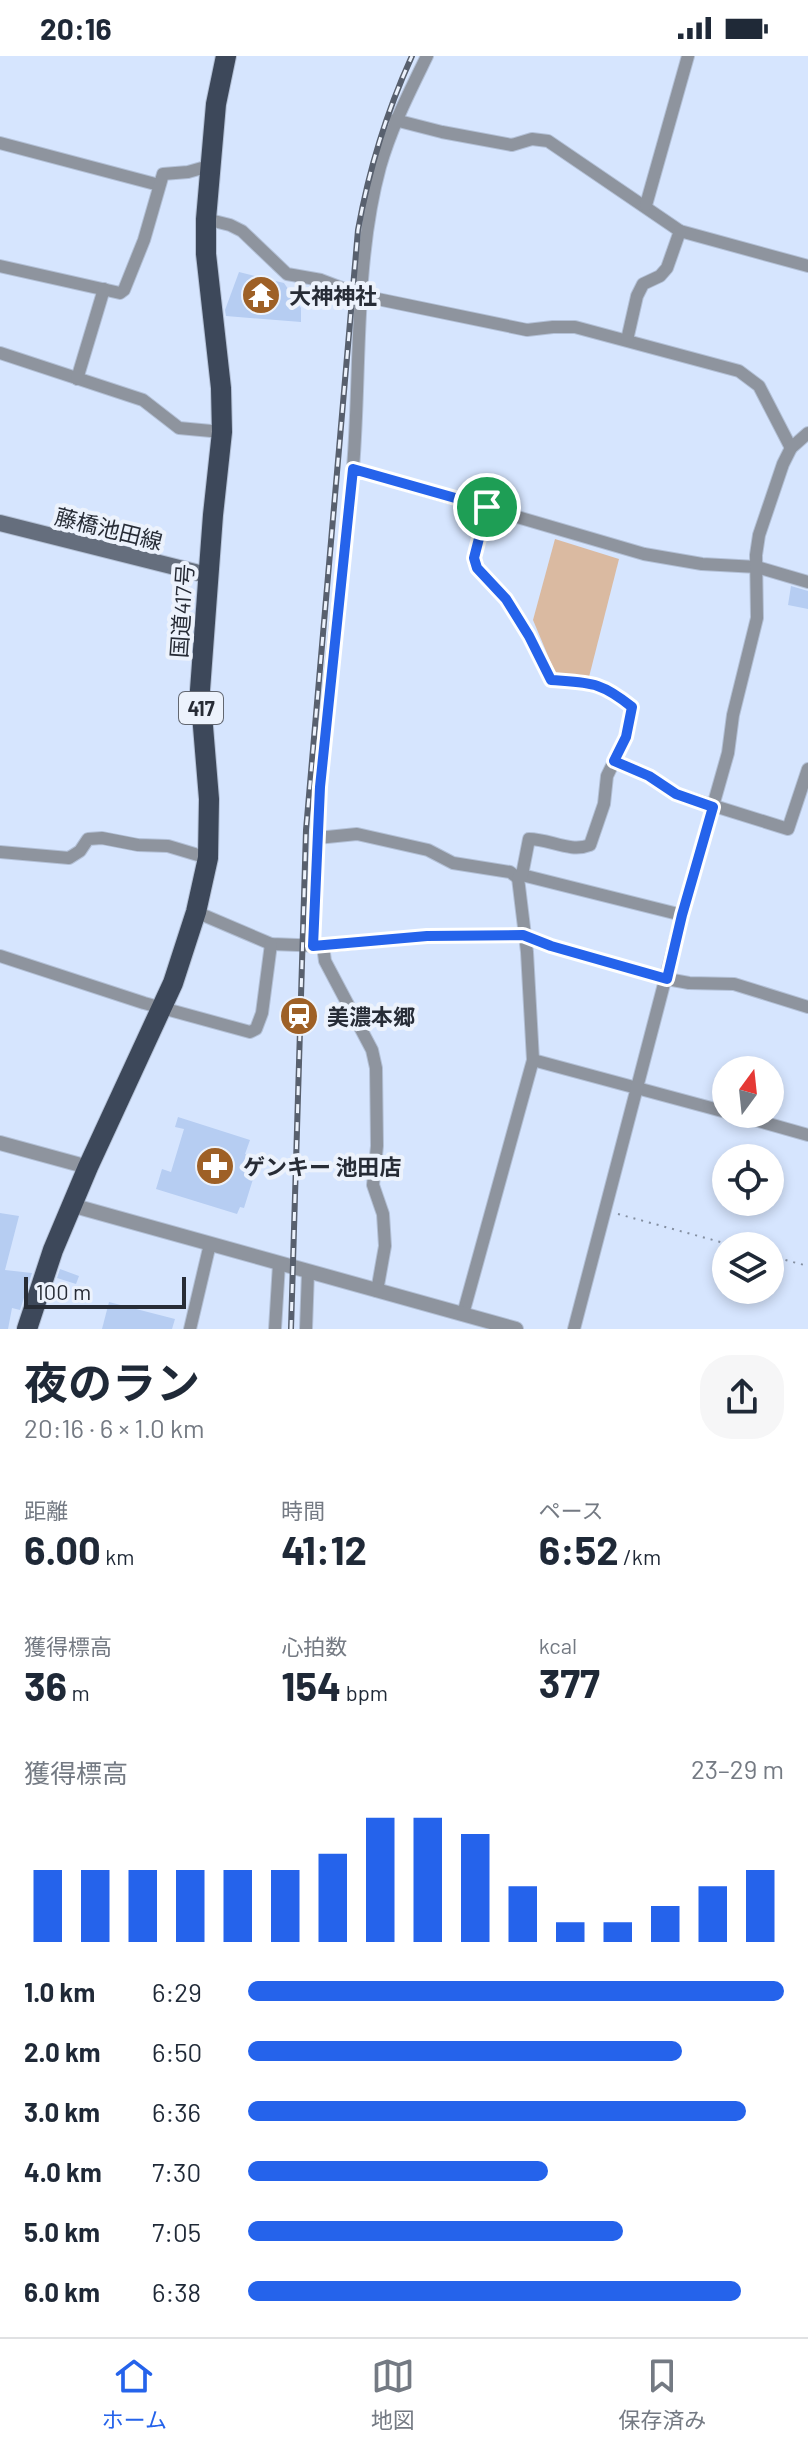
<!DOCTYPE html>
<html lang="ja">
<meta charset="utf-8">
<style>
body{margin:0;font-family:Barlow,"Noto Sans JP",sans-serif;background:#f6f6f7;color:#1f2937;height:100vh;display:flex;flex-direction:column;font-size:30px;white-space:nowrap}
*{box-sizing:border-box;margin:0}
p{font-size:26px;color:#747a83}
.icon{flex:none;width:44px;height:44px;fill:none;stroke:currentColor;stroke-width:2;stroke-linecap:round;stroke-linejoin:round}
.map{position:relative;height:1273px;overflow:hidden}
.sheet{display:flex;flex-direction:column;background:#fff;flex:1}
.sheet>*{flex:none}
.needle{width:52px;rotate:15deg}
.controls{position:absolute;left:712px;top:1000px;display:grid;gap:16px}
.controls a{display:grid;place-items:center;width:72px;height:72px;border-radius:50%;background:#fff;box-shadow:0 4px 12px #0003;font-size:40px}
.scale{position:absolute;left:24px;bottom:20px;width:162px;box-sizing:border-box;padding-left:8px;border:4px solid #272c36;border-top:0;font-size:22px;line-height:28px;white-space:nowrap;color:#272c36;-webkit-text-stroke:6px #ecf2fc;paint-order:stroke}
.pin{position:absolute;display:grid;place-items:center;width:68px;height:68px;color:#fff;margin:-34px;border:4px solid #fff;border-radius:50%;box-shadow:0 2px 8px #0007}
.round{display:grid;place-items:center;flex:none;width:84px;height:84px;border-radius:32px;background:#f6f6f7}
.head{display:flex;align-items:center;justify-content:space-between;height:136px;padding:0 24px}
h1{font-size:44px;font-weight:700;line-height:60px}
.metrics{display:grid;grid-template-columns:repeat(3,1fr);gap:12px;height:136px;padding:8px 24px}
.metrics div{display:grid;align-content:center}
.metrics b{font-size:40px;font-weight:700}
.metrics small{font-size:22px;font-weight:400}
.metrics p{font-size:22px}
.chart{height:224px;padding:16px 24px}
.chart p{display:flex;justify-content:space-between}
.chart svg{width:100%;height:144px;margin-top:8px;stroke:#2563eb;stroke-width:6}
ul{padding:0 24px;list-style:none;font-size:26px}
li{display:grid;grid-template-columns:128px 96px 1fr;align-items:center;height:60px}
li i{height:20px;border-radius:10px;background:#2563eb}
.status{display:flex;justify-content:space-between;align-items:center;height:56px;padding:0 40px;background:#fff;direction:ltr}
.status svg{height:22px;fill:currentColor}
.menu{display:flex;justify-content:space-around;align-items:center;height:112px;border-top:2px solid #e0e1e3;background:#fff;font-size:22px;color:#747a83}
.menu a{display:grid;justify-items:center;gap:4px}
.menu .current{color:#2563eb}
.map>svg:first-child{display:block}
</style>
<div class="status"><b>20:16</b><svg viewBox="0 0 49 12"><path d="M0 12V9h3v3zM5 12V6h3v6zM10 12V3h3v9zM15 12V0h3v12zM26 1h20v11H26zM47 4h2v5h-2z"/></svg></div>
<div class="map">
<svg width="808" height="1273" viewBox="0 0 808 1273">
<rect width="100%" height="100%" fill="#d6e5fe"/>
<path fill="#dabaa1" d="M 555,483 L 619,503 L 589,621 L 556,619 L 533,564 Z"/>
<g fill="#b6cdf2">
<path d="M 239,216 L 284,227 L 301,252 L 301,266 L 226,260 L 225,254 Z"/>
<path d="M 791,530 L 808,535 L 808,553 L 788,549 Z"/>
<path d="M 178,1061 L 250,1084 L 245,1098 L 256,1102 L 258,1107 L 244,1152 L 240,1151 L 237,1158 L 156,1133 L 162,1113 L 171,1116 L 184,1073 L 175,1071 Z"/>
<path d="M 0,1157 L 19,1160 L 5,1214 L 32,1217 L 20,1254 L 12,1252 L 8,1273 L 0,1273 Z"/>
<path d="M 60,1213 L 79,1220 L 76,1228 L 57,1222 Z"/>
<path d="M 109,1246 L 175,1263 L 172,1273 L 102,1273 Z"/>
</g>
<g fill="none" stroke-linecap="round" stroke-linejoin="round">
<defs>
<g id="minor">
<path d="M 395,64 L 442,76 L 512,89 L 532,83 L 548,85 L 680,175 L 808,210"/>
<path d="M 0,87 L 159,129"/>
<path d="M 646,149 L 688,0"/>
<path d="M 206,163 L 230,169 L 242,175 L 287,218 L 321,224 L 363,240 L 527,274 L 553,271 L 575,271 L 739,315 L 759,330 L 791,392"/>
<path d="M 0,210 L 120,237 L 124,234 L 144,184 L 163,118 L 188,116 L 209,110"/>
<path d="M 627,284 L 637,240 L 643,228 L 660,220 L 667,212 L 680,175"/>
<path d="M 0,297 L 143,344 L 179,372 L 222,376"/>
<path d="M 77,323 L 104,233"/>
<path d="M 353,413 L 644,498 L 702,508 L 757,511 L 808,526"/>
<path d="M 614,705 L 649,720 L 676,738 L 788,773 L 808,713"/>
<path d="M 317,782 L 357,778 L 428,794 L 453,807 L 510,816 L 518,822"/>
<path d="M 0,796 L 69,802 L 80,795 L 88,783 L 102,782 L 138,789 L 168,790 L 208,802"/>
<path d="M 522,819 L 682,859"/>
<path d="M 196,856 L 271,888 L 323,890 L 427,880 L 523,879 L 551,890 L 667,923 L 689,927 L 734,928 L 808,951"/>
<path d="M 313,890 C 315,837 316,785 320,732 C 327,625 343,519 353,412 C 361,315 354,206 380,111 C 391,72 409,37 427,0"/>
<path d="M 323,890 L 325,905 L 372,994 L 376,1012 L 377,1090 L 373,1129 L 383,1158 L 385,1190 L 377,1235"/>
<path d="M 0,900 L 144,947 L 250,976 L 256,973 L 262,957 L 271,888"/>
<path d="M 533,1004 L 726,1056"/>
<path d="M 734,1058 L 808,1079"/>
<path d="M 463,1258 L 533,1004 L 527,896 L 518,822 L 522,819 L 529,783 C 550,783 570,797 590,789 L 604,748 L 607,720 L 626,681 L 632,651 C 601,626 590,626 551,624 L 529,580 L 506,543 L 477,512 L 474,502 L 487,451"/>
<path d="M 190,1273 L 210,1188"/>
<path d="M 275,1273 L 279,1208"/>
<path d="M 306,1273 L 308,1216"/>
<path d="M 574,1273 L 682,859 L 728,697 L 733,659 L 757,562 L 756,499 L 759,479 L 783,408 L 791,392 L 808,377"/>
</g>
<g id="tertiary">
<path d="M 0,1087 L 88,1111"/>
<path d="M 71,1149 L 516,1273"/>
</g>
<path id="secondary" d="M 0,467 L 207,519"/>
<path id="trunk" d="M 27,1273 L 53,1194 L 88,1111 L 173,927 L 196,856 L 208,802 L 209,743 L 200,634 L 213,459 L 222,376 L 221,332 L 206,198 L 206,163 L 216,48 L 226,0"/>
</defs>
<use href="#minor" stroke="#b3c0d6" stroke-width="14"/>
<use href="#tertiary" stroke="#b3c0d6" stroke-width="16"/>
<use href="#secondary" stroke="#b3c0d6" stroke-width="18"/>
<use href="#trunk" stroke="#b3c0d6" stroke-width="22"/>
<g stroke="#848fa1" stroke-width="2" stroke-dasharray="2 6" stroke-linecap="butt">
<path d="M 618,1158 L 735,1190"/>
<path d="M 770,1200 L 808,1210"/>
</g>
<use href="#minor" stroke="#8e949e" stroke-width="12"/>
<use href="#tertiary" stroke="#8e949e" stroke-width="14"/>
<use href="#secondary" stroke="#656e7d" stroke-width="16"/>
<use href="#trunk" stroke="#3d485a" stroke-width="20"/>
<defs>
<path id="rail" d="M 291,1273 L 306,774 L 358,174 C 369,113 386,57 412,0"/>
</defs>
<use href="#rail" stroke="#58606e" stroke-width="6"/>
<use href="#rail" stroke="#ecf2fc" stroke-width="3" stroke-dasharray="9" stroke-linecap="butt"/>
</g>
<g fill="none" stroke-linecap="round" stroke-linejoin="round">
<defs>
<path id="route" d="M 353,413 L 487,451 L 474,502 L 477,512 L 506,543 L 529,580 L 551,624 C 590,627 600,625 632,651 L 626,681 L 614,705 L 649,720 L 676,738 L 713,751 L 682,859 L 667,923 L 551,890 L 523,879 L 427,880 L 313,890 L 320,731 Z"/>
</defs>
<use href="#route" stroke="#fff" stroke-width="16"/>
<use href="#route" stroke="#2563eb" stroke-width="10"/>
</g>
<defs>
<symbol id="temple-disc" viewBox="-11 -11 22 22"><circle r="9.5" fill="#9e6026" stroke="#ecf2fc"/><path d="M0-6L5-2H3V0L6.5 2.5H4V6H1.5V3h-3V6H-4V2.5H-6.5L-3 0V-2H-5Z" fill="#fff"/></symbol>
<symbol id="station-disc" viewBox="-11 -11 22 22"><circle r="9.5" fill="#9e6026" stroke="#ecf2fc"/><path d="M-3-6H3Q5-6 5-4V2Q5 4 3 4L4.5 6H3L1.5 4h-3L-3 6H-4.5L-3 4Q-5 4-5 2V-4Q-5-6-3-6ZM-3.5-4v3h7v-3ZM-3.5 1v1.5H-2V1ZM2 1v1.5H3.5V1Z" fill="#fff"/></symbol>
<symbol id="pharmacy-disc" viewBox="-11 -11 22 22"><circle r="9.5" fill="#9e6026" stroke="#ecf2fc"/><path d="M-2-6h4v4h4v4h-4v4h-4v-4h-4v-4h4Z" fill="#fff"/></symbol>
</defs>
<g fill-rule="evenodd">
<use href="#temple-disc" x="239" y="217" width="44" height="44"/>
<use href="#station-disc" x="277" y="938" width="44" height="44"/>
<use href="#pharmacy-disc" x="193" y="1088" width="44" height="44"/>
</g>
<g text-anchor="middle" dominant-baseline="central" stroke-width="8" stroke-linejoin="round" paint-order="stroke">
<rect fill="#ecf2fc" stroke="#626771" stroke-width="2" x="179" y="636" width="44" height="32" rx="6"/>
<g font-size="20" font-weight="bold" fill="#272c36">
<text x="201" y="652">417</text>
</g>
<g font-size="22" font-weight="bold" fill="#272c36" stroke="#ecf2fc" text-anchor="start">
<text x="289" y="239">大神神社</text>
<text x="327" y="960">美濃本郷</text>
<text x="243" y="1110">ゲンキー 池田店</text>
</g>
<g font-size="22" fill="#272c36" stroke="#ecf2fc">
<text transform="translate(109 472) rotate(14)">藤橋池田線</text>
<text transform="translate(181 555) rotate(-86)">国道417号</text>
</g>
</g>
</svg>
<div class="controls">
<a><svg class="needle" viewBox="-14 -14 28 28"><path d="M0-13l5 13h-10z" fill="#e53935"/><path d="M0 13l5-13h-10z" fill="#747a83"/></svg></a>
<a><svg class="icon" aria-label="locate" viewBox="0 0 24 24"><circle cx="12" cy="12" r="6"/><path d="M12 2v4M12 18v4M2 12h4M18 12h4"/></svg></a>
<a><svg class="icon" aria-label="layers" viewBox="0 0 24 24"><path d="M12 4l9 5-9 5-9-5zM3 14l9 5 9-5"/></svg></a>
</div>
<div class="scale">100 m</div>
<div class="pin" style="left:487px;top:451px;background:#1e9e55"><svg class="icon" aria-label="arrive" viewBox="0 0 24 24"><path d="M6 21V4h12l-3 4 3 4H6"/></svg></div>
</div>
<section class="sheet">
<div class="head"><div><h1>夜のラン</h1><p>20:16 · 6 × 1.0 km</p></div><a class="round"><svg class="icon" aria-label="share" viewBox="0 0 24 24"><path d="M12 15V3M7 8l5-5 5 5M5 13v7h14v-7"/></svg></a></div>
<div class="metrics">
<div><p>距離</p><b>6.00<small> km</small></b></div>
<div><p>時間</p><b>41:12</b></div>
<div><p>ペース</p><b>6:52<small> /km</small></b></div>
</div>
<div class="metrics">
<div><p>獲得標高</p><b>36<small> m</small></b></div>
<div><p>心拍数</p><b>154<small> bpm</small></b></div>
<div><p>kcal</p><b>377</b></div>
</div>
<div class="chart"><p><span>獲得標高</span>23–29 m</p>
<svg viewBox="0 0 160 44" preserveAspectRatio="none"><path d="M5 44V22M15 44V22M25 44V22M35 44V22M45 44V22M55 44V22M65 44V17M75 44V6M85 44V6M95 44V11M105 44V27M115 44V38M125 44V38M135 44V33M145 44V27M155 44V22"/></svg>
</div>
<ul>
<li><b>1.0 km</b>6:29<i style="width:100%"></i></li>
<li><b>2.0 km</b>6:50<i style="width:81%"></i></li>
<li><b>3.0 km</b>6:36<i style="width:93%"></i></li>
<li><b>4.0 km</b>7:30<i style="width:56%"></i></li>
<li><b>5.0 km</b>7:05<i style="width:70%"></i></li>
<li><b>6.0 km</b>6:38<i style="width:92%"></i></li>
</ul>
</section>
<nav class="menu">
<a class="current"><svg class="icon" aria-label="home" viewBox="0 0 24 24"><path d="M3 11l9-7 9 7M6 9v11h12V9"/></svg>ホーム</a>
<a><svg class="icon" aria-label="map" viewBox="0 0 24 24"><path d="M3 6l6-2 6 2 6-2v14l-6 2-6-2-6 2zM9 4v14M15 6v14"/></svg>地図</a>
<a><svg class="icon" aria-label="saved" viewBox="0 0 24 24"><path d="M7 4h10v16l-5-4-5 4z"/></svg>保存済み</a>
</nav>
